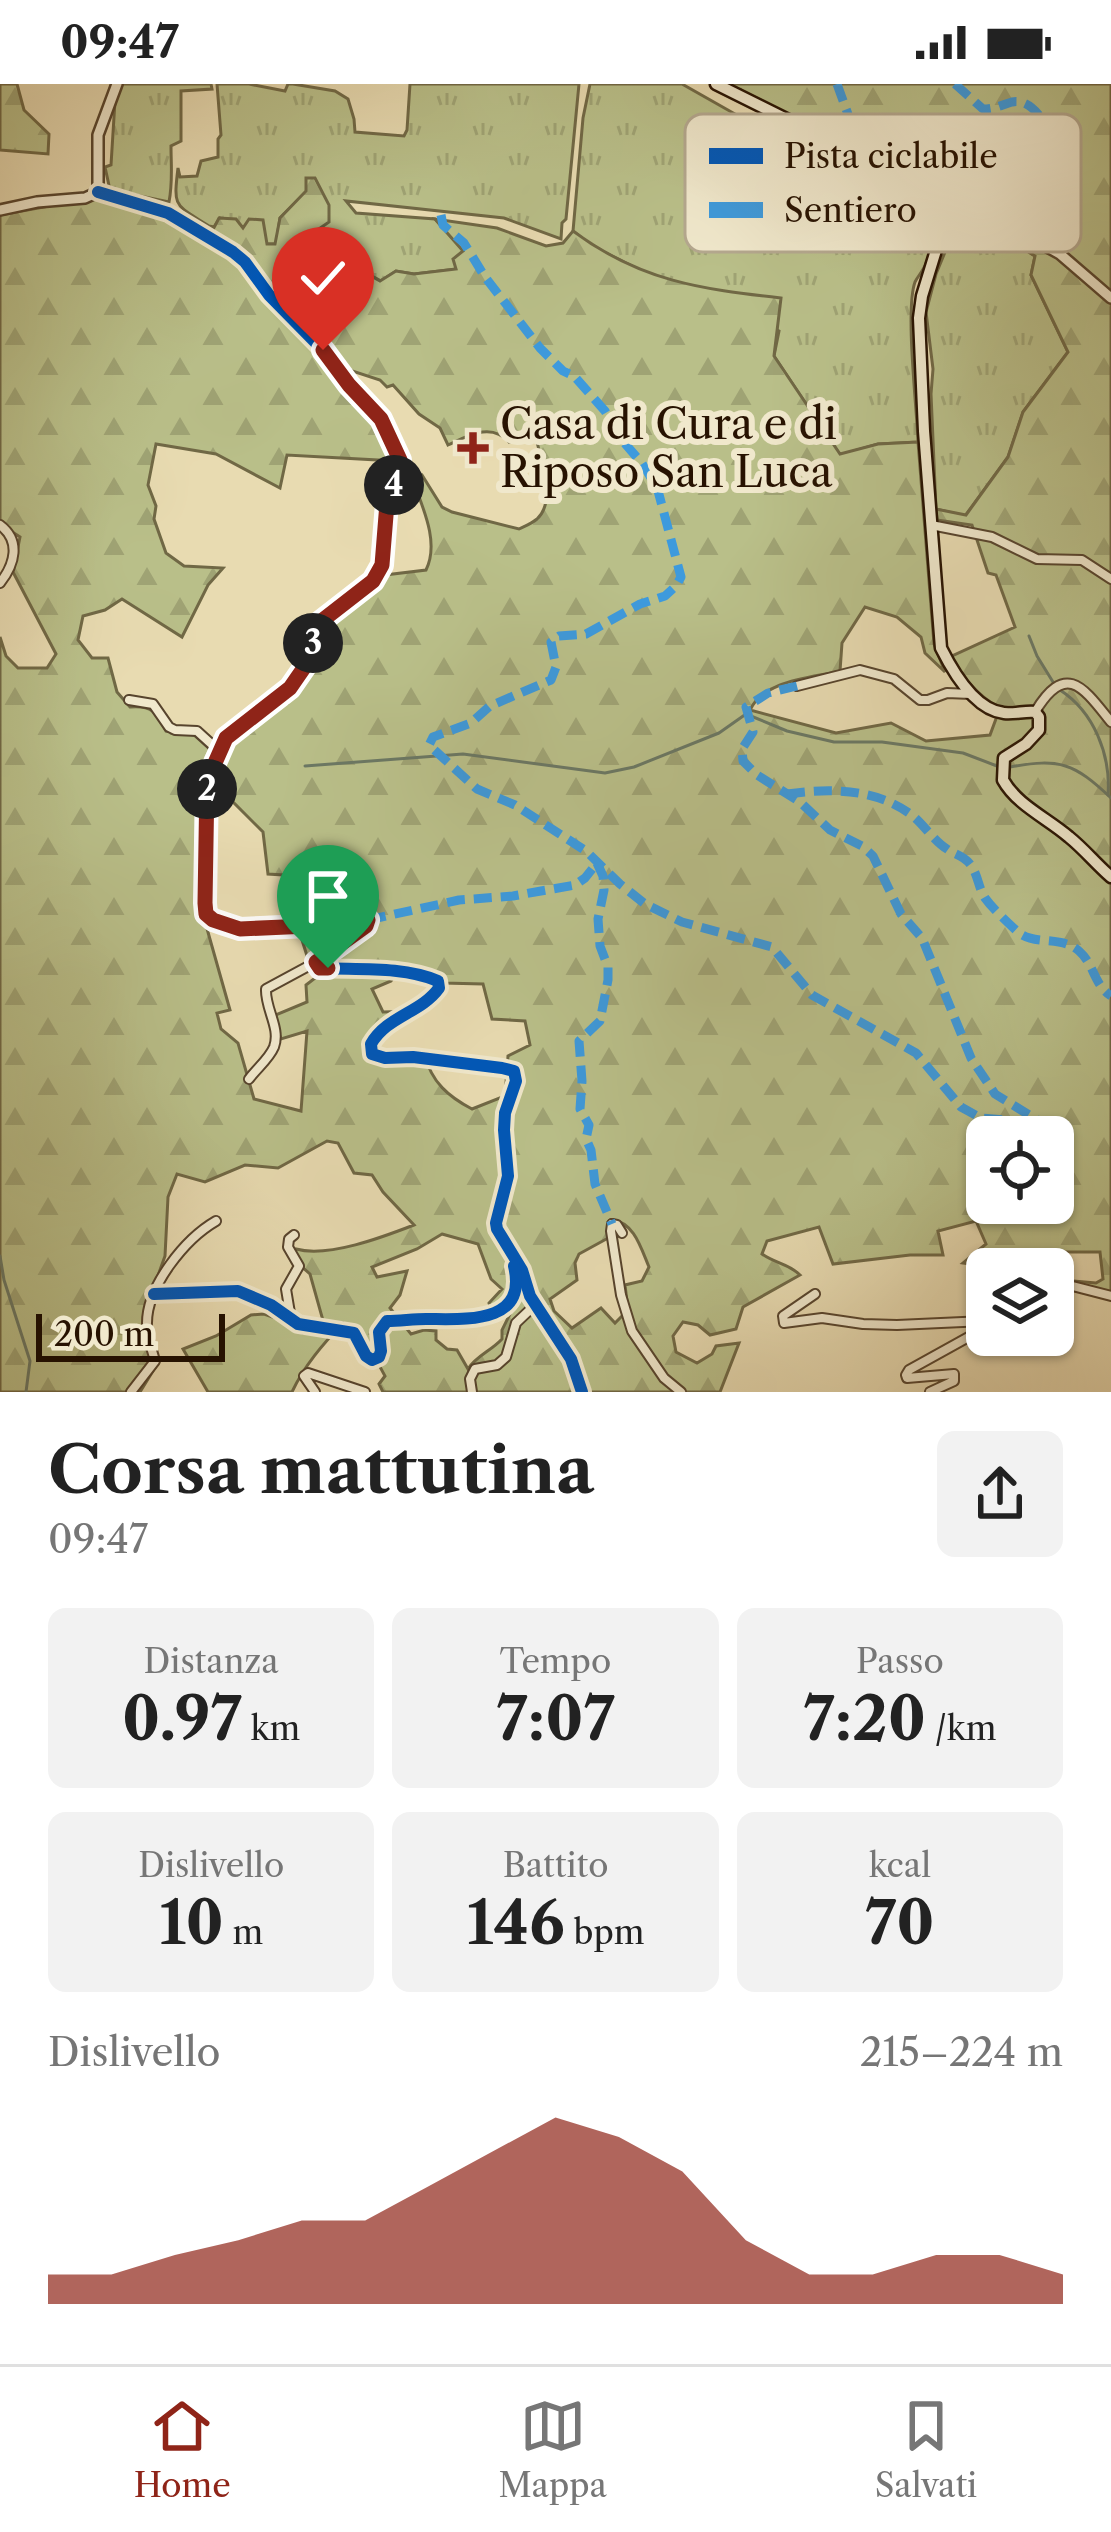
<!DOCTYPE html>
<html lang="it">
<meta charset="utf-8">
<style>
body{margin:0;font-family:"Libre Caslon Text",serif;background:#f2f2f2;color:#222;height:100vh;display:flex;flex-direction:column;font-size:45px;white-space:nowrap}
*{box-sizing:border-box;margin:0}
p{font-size:39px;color:#767676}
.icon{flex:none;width:66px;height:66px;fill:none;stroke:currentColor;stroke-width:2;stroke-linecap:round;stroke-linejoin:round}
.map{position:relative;height:1308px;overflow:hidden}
.side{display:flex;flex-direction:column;background:#fff;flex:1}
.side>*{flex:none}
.controls{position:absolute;left:966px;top:1032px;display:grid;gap:24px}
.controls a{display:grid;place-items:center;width:108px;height:108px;border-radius:18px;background:#fff;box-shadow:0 3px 9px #0004;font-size:60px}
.scale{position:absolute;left:36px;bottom:30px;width:189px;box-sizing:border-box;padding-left:12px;border:6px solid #271201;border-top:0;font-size:33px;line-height:42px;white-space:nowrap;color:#271201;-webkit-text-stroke:9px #f0e8cc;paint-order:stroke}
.pin{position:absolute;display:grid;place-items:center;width:102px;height:102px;color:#fff;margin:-123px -51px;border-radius:50% 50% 50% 0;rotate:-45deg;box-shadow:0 0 12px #0007}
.pin .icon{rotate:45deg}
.km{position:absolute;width:60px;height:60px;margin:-30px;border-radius:50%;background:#222;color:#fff;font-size:33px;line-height:60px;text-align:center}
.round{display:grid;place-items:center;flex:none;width:126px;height:126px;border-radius:18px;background:#f2f2f2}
.summary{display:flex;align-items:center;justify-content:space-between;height:204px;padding:0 48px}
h1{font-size:66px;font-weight:700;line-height:90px}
.metrics{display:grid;grid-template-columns:repeat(3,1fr);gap:18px;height:204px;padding:12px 48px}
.metrics div{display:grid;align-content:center;border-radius:18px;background:#f2f2f2;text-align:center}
.metrics b{font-size:60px;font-weight:700}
.metrics small{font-size:33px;font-weight:400}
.metrics p{font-size:33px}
.chart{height:336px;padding:24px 48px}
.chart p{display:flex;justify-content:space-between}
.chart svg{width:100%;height:216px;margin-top:12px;fill:#8f2418;opacity:.7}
.status{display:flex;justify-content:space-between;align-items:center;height:84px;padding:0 60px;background:#fff;direction:ltr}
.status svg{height:33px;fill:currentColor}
.tabs{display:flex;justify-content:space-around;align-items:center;height:168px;border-top:3px solid #e0e0e0;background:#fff;font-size:33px;color:#767676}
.tabs a{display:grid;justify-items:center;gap:6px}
.tabs .selected{color:#8f2418}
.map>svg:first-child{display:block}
</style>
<div class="status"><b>09:47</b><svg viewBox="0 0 49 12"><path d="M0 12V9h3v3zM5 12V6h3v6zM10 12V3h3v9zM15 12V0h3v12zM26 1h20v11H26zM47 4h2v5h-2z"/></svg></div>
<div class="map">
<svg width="1111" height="1308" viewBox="0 0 1111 1308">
<defs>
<pattern id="grass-tufts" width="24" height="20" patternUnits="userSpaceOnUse" patternTransform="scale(3)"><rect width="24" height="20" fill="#b9bf89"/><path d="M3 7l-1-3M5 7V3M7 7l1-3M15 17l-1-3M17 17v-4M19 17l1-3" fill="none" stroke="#9fa374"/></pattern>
<pattern id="forest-firs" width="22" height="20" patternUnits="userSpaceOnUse" patternTransform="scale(3)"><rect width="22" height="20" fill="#b9bf89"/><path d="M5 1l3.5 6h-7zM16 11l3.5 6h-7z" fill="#9fa374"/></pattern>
</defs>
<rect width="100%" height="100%" fill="#e8dbb1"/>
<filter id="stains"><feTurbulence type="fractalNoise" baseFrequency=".00167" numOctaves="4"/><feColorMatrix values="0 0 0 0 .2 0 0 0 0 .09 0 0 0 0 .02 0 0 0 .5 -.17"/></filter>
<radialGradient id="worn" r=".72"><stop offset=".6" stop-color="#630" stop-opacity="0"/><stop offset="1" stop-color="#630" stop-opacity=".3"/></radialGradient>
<g fill="url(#grass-tufts)" stroke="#706845" stroke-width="3">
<path d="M 121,0 L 211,0 L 212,5 L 181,7 L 181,57 L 171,62 C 171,83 173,97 169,118 L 126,109 L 124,115 L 110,106 L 105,83 L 111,81 L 115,17 Z"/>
<path d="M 217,0 L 249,0 L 285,7 L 288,0 L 293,0 L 335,7 L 348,15 L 354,35 L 355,48 L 404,52 L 407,46 L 410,0 L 579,0 L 566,135 L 562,139 L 561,155 L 504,134 L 346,117 L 356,129 L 435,135 L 464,167 L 457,185 L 414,190 L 396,187 L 381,197 L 354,182 L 332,154 L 315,146 L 307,107 L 280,134 L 276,160 L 267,160 L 220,134 L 214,143 L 209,142 C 175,120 173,125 178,84 L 180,93 L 197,92 L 201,77 L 218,73 L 218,55 L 221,51 Z"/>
<path d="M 590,0 L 682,0 L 742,34 L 778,50 L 824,79 L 875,97 L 936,128 C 937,148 932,164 925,182 C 922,188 918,192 915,198 C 905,226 917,324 918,358 L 878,360 L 840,371 L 774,272 L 779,247 L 705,206 L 654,193 L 592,162 L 573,147 L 583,34 Z"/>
<path d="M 983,143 L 1000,150 L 1035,172 L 1031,191 L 1068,268 L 1023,328 L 1008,373 L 965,432 L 936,425 L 931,310 L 933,285 L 926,228 L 936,190 L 950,156 L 969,144 Z"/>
</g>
<g fill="url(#forest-firs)" stroke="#706845" stroke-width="3" fill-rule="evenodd">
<path d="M 0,0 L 17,0 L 24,26 L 49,50 L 48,70 L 0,66 Z"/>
<path d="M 728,0 L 1111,0 L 1111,1210 L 1062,1196 L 1096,1199 L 1103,1195 L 1100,1168 L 1061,1168 L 1060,1182 C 1030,1191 993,1184 963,1179 L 986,1160 L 976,1137 L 938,1147 L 943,1171 L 910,1171 L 833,1180 L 819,1143 L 767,1157 L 762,1170 C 776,1180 788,1179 800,1191 L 743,1223 L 736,1245 L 710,1251 L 698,1241 L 683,1238 L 673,1252 L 676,1268 L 697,1279 L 712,1270 L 716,1262 L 739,1259 L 720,1308 L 383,1308 L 379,1300 L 385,1292 L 365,1255 L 343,1239 C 323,1260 304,1282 292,1308 L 208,1308 L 183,1265 L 216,1252 L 251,1231 L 264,1230 L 284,1237 L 324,1240 L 310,1190 L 301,1182 L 293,1167 L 296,1165 C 328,1174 383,1153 414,1141 L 383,1108 L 372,1091 L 354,1089 L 338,1059 L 327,1057 L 278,1084 L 245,1081 L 205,1098 L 177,1090 L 168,1113 L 165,1172 L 150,1214 L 150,1277 L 156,1282 L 140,1308 L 0,1308 L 0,553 L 6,572 L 18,584 L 47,584 L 56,570 L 13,488 L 20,453 L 0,440 L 0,131 L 98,113 L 167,132 L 208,155 L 219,134 L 236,135 L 243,144 L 249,135 L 263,136 L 267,160 L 275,160 L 280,134 L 306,107 L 306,94 L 315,94 L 329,121 L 329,138 L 316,147 L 332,154 L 354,182 L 380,197 L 396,187 L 414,190 L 456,185 L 453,175 L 463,167 L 435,135 L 497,144 L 546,162 L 563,159 L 573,147 C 640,197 700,205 781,214 L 774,272 L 840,370 L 878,360 L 918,358 L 934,560 L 945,588 L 925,569 L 921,553 L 897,533 L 865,523 L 842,559 L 840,587 C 811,594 764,596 750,626 L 836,649 L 891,639 L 926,657 L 990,651 L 1000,624 C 977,612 964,594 950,573 L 1015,543 L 996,491 L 988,489 L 972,441 L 937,436 L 936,425 L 966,431 L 1008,373 L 1023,328 L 1068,268 L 1031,191 L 1035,172 C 1004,154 984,130 950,156 L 948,152 C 975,118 1006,149 1037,161 C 1022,149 1010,138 997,125 C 987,115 972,113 961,103 L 937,104 L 750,13 ZM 279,212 L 309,242 L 306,246 L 327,264 L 340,283 L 380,296 L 387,303 L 393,301 L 419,330 L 440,344 L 448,361 C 468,352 491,338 509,358 L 525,355 L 537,358 C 542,379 556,418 537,435 C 531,440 525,442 519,445 L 452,428 L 442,423 L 422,391 L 412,394 C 422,422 440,458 426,486 L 385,491 L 321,543 L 313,578 L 296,605 L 230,652 L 214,669 L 194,651 L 166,647 C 156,628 152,621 130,623 L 117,608 L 108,574 L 92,574 L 78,556 L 83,532 L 105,526 L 122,515 L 182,553 L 208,501 L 223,484 L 184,482 L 166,469 L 154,435 L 156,422 L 148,401 L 156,360 L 216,370 L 280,404 L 287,371 L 397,377 L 383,347 L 365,323 L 340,302 L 303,250 L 271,218 ZM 203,714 L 231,716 L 263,748 L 268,790 L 300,792 L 311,805 L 313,847 L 302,856 L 308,875 L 319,873 L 323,888 L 306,901 L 307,918 L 273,932 L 281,955 L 307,947 L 301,1027 L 254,1015 L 238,959 L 221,945 L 217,929 L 230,926 L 202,827 ZM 399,885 C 414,887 433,886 443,899 L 483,900 L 492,935 L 525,937 L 530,961 L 508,972 L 505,1012 L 472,1025 C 449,1013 431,998 425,971 L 376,968 L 374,959 L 383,947 L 419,927 L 383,928 L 372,905 L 391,897 ZM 987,1053 L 1053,1053 L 1053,1119 L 987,1119 ZM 612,1136 C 634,1138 641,1164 649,1183 L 642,1197 L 625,1201 L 628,1226 L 615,1239 L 601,1224 L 572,1244 L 554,1227 L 550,1215 L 577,1196 L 575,1179 L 579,1170 L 610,1153 L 609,1143 ZM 442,1150 L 478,1160 L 491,1195 L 502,1205 L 489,1219 L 491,1225 L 495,1226 L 501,1221 L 510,1230 L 502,1246 L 502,1255 C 491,1267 476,1272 468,1285 L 457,1266 L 447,1265 L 436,1256 L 436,1247 L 424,1246 L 411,1250 L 390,1224 L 400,1211 L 407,1187 L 377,1193 L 372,1183 L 417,1165 Z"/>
</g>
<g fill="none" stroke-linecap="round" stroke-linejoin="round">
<g stroke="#6b7864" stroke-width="3">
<path d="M 1029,552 L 1037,572 L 1053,598"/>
<path d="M 1060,606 C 1094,628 1111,671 1108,711"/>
<path d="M 305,682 L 463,670 L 605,689 L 634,683 L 719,649 L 746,630 L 787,647 L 834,658 L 882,658 L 963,669 L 997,682"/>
<path d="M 1010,683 C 1060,674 1074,679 1111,714"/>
<path d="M 0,1172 L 4,1196 L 30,1277 L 26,1308"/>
</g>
<defs>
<g id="minor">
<path d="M 98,108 L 168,129 L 233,168 L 245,178 L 269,211 L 323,266 L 349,301 L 381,335 L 400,379 L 387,419 L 383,476 L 378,491 L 321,537 L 308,578 L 294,598 L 282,612 L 227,651 L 214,676 L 207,697 L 205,819 C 210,855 255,842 280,841 C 297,841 314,843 330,841 C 344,839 355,832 368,836"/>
<path d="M 0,441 C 21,457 15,480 0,499"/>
<path d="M 931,441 L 992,453 L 1037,475 L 1082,476 L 1111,495"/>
<path d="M 797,602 L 860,586 L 894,595 L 920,616 L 928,616 L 947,609 L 971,610"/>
<path d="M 129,616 L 153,620 L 169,643 L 175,646 L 197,647 L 219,667"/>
<path d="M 1035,628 C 1066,577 1083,603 1111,638"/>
<path d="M 368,836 L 364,845 L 316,878 L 320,884 C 357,886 403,882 438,897 L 439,904 C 421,929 387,932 371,960 L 372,970 L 385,974 L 413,973 L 502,984 L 514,987 L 516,997 L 505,1029 L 504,1046 L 508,1092 L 496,1139 L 497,1145 L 522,1186 L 530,1212 L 571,1275 L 582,1308"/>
<path d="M 249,995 C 257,984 269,975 274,963 C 281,944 265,925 266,905 L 316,878"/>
<path d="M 612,1140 L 611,1147 L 621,1211 L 632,1247 L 664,1294 L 681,1308"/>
<path d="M 612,1140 L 617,1141 L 622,1149"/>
<path d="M 1053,1197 L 1111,1212"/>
<path d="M 154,1210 L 238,1207 L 271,1221 L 298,1240 L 354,1249 L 366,1272 L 372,1276 L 379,1273 L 381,1267 L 379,1248 L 387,1237 C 400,1237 413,1235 426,1235 C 464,1235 529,1241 513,1182 L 517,1175"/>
<path d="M 815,1210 L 783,1232 L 784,1239 L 822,1234 L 863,1240 L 897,1241 L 985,1237 L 983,1245 L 909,1286 L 906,1291 L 907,1294 L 954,1290 L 954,1297 L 930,1308"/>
<path d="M 291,1235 L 286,1205 L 299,1182 L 288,1163 L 289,1155 L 294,1151"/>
<path d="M 131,1308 L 155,1277 C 152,1265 146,1251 147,1239 C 147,1202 185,1155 216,1137"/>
<path d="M 315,1308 L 304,1292 L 308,1289 L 365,1308"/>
<path d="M 472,1308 L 470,1295 L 475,1285 L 497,1281 L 506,1273 L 516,1239 L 535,1221"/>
</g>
<g id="tertiary">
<path d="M 967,118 L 1060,170 L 1111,214"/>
<path d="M 0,126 L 37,118 L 85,114 L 98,108 L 98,51 L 117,0"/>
</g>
<g id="secondary">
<path d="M 716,0 L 909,96 L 940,108 L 960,109 L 967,118 L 962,131 L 952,133 L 943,126 L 943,116 L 948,109"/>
<path d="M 943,126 L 941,150 L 922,212 L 919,234 L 924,347 L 941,564 C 953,588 975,626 1004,629 C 1015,630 1025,627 1035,628 L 1039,633 L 1039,646 L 1026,660 L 1004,674 L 1003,696 C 1017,721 1047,734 1069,753 C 1084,765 1096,780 1111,793"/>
</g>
</defs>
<use href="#minor" stroke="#57442d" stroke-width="12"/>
<use href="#tertiary" stroke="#57442d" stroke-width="14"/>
<use href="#secondary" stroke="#271201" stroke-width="15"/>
<use href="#minor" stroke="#f0e8cc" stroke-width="8"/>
<use href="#tertiary" stroke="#f0e8cc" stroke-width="9"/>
<use href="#secondary" stroke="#f0e8cc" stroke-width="10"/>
<g stroke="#3d9add" stroke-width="9" stroke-dasharray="18 9" stroke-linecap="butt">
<path d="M 837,0 L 849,33 L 883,83"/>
<path d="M 955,0 L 983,25 C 995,25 1001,21 1012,18 C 1035,13 1051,49 1058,66"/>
<path d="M 441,131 L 443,141 L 464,159 L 485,193 L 540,264 L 563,287 L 574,292 L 605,327 L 621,355 L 641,378 L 657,403 L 681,493 L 676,502 L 665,512 L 640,520 L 586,550 L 559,552 L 551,558 L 556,583 L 551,596 L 490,622 L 471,639 L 433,653 L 429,661 L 477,705 L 515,721 L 586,767 L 620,800 L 645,820 L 682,838 L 772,863 L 812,911 L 916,969 L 961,1023 L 981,1034 L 1041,1039"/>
<path d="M 797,602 L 768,609 L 746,623 L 753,648 L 742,665 L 743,677 L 757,691 L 800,718 L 830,746 L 862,762 L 873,772 L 901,830 L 922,854 L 971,974 L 995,1010 L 1039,1037"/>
<path d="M 787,710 C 830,704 877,704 913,732 C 925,742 934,757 947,765 C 955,771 963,771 970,780 C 978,790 978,803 985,814 C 993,825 1007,838 1018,848 C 1035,862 1061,851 1079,867 C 1094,880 1094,901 1111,912"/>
<path d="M 597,779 L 603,792 L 604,806 L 598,835 L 600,862 L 608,883 L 608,896 L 600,937 L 579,957 L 582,997 L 580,1025 L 589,1041 L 586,1055 L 591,1066 L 595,1100 L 612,1140"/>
<path d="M 368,836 L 459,816 L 513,812 L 575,801 L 585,794 L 597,779"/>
</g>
<defs>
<g id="cycleway">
<path d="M 98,108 L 168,129 L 233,168 L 245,178 L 269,211 L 323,266 L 349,301 L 381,335 L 400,379 L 387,419 L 383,476 L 378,491 L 321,537 L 308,578 L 294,598 L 282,612 L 227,651 L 214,676 L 207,697 L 205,819 C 210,855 255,842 280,841 C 297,841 314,843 330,841 C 344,839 355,832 368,836"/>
<path d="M 368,836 L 364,845 L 316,878 L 320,884 C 357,886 403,882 438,897 L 439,904 C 421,929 387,932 371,960 L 372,970 L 385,974 L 413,973 L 502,984 L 514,987 L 516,997 L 505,1029 L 504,1046 L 508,1092 L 496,1139 L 497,1145 L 522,1186 L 530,1212 L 571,1275 L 582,1308"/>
<path d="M 154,1210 L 238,1207 L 271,1221 L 298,1240 L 354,1249 L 366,1272 L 372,1276 L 379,1273 L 381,1267 L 379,1248 L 387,1237 C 400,1237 413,1235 426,1235 C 465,1235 528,1241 514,1182"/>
</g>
</defs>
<use href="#cycleway" stroke="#f0e8cc" stroke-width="20"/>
<use href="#cycleway" stroke="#0057b8" stroke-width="12"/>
</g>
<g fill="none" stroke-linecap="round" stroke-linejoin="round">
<defs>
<path id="route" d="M 323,266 L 349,301 L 381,335 L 400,376 L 400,384 L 387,419 L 382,481 L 373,497 L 319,539 L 308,578 L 290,604 L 226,654 L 207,697 L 205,819 L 206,830 L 213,836 L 240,845 L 330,841 L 365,833 L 368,836 L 366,842 L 316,878 L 320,884 L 328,884"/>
</defs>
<use href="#route" stroke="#fff" stroke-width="24"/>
<use href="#route" stroke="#8f2418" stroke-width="15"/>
</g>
<path fill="#8f2418" stroke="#f0e8cc" stroke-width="4.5" d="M467 346h12v12h12v12h-12v12h-12v-12h-12v-12h12z"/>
<g text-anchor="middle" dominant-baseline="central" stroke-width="12" stroke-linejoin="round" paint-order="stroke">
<g font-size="42" fill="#271201" stroke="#f0e8cc" text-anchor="start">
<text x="500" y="340">Casa di Cura e di<tspan x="500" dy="48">Riposo San Luca</tspan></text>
</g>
</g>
<rect x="685" y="30" width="396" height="138" rx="18" fill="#f0e8cc" stroke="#b4a88f" stroke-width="3"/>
<rect x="709" y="64" width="54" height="16" fill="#0057b8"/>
<rect x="709" y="118" width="54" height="16" fill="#3d9add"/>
<g font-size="33" fill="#271201">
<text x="784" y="84">Pista ciclabile</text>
<text x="784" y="138">Sentiero</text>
</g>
<rect width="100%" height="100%" filter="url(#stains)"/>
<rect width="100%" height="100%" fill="url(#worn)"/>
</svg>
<div class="controls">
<a><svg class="icon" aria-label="locate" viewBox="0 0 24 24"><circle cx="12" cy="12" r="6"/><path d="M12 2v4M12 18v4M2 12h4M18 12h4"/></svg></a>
<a><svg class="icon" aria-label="layers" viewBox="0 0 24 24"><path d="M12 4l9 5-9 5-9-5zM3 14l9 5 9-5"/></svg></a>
</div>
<div class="scale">200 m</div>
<div class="pin" style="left:328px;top:884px;background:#1e9e55"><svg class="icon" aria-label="arrive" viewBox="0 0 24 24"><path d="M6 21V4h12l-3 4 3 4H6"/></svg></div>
<div class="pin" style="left:323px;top:266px;background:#d93025"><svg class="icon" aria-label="check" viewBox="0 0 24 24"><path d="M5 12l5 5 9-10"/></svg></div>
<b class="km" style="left:207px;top:705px">2</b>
<b class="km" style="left:313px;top:559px">3</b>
<b class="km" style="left:394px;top:401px">4</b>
</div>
<section class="side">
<div class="summary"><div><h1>Corsa mattutina</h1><p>09:47</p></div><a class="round"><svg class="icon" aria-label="share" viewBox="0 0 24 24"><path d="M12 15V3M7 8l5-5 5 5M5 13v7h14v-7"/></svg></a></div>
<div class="metrics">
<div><p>Distanza</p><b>0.97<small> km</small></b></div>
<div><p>Tempo</p><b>7:07</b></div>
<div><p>Passo</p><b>7:20<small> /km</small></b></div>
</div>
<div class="metrics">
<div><p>Dislivello</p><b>10<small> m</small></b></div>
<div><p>Battito</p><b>146<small> bpm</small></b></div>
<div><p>kcal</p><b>70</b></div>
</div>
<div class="chart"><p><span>Dislivello</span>215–224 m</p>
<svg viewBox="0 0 160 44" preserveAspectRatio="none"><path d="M0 44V38L10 38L20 34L30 31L40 27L50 27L60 20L70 13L80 6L90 10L100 17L110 31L120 38L130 38L140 34L150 34L160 38V44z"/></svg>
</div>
</section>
<nav class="tabs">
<a class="selected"><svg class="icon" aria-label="home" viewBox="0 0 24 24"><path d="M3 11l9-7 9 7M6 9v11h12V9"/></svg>Home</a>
<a><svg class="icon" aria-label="map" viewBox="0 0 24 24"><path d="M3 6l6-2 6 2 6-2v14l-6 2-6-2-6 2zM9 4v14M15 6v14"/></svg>Mappa</a>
<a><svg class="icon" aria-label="saved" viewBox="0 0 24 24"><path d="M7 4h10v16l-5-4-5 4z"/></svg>Salvati</a>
</nav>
